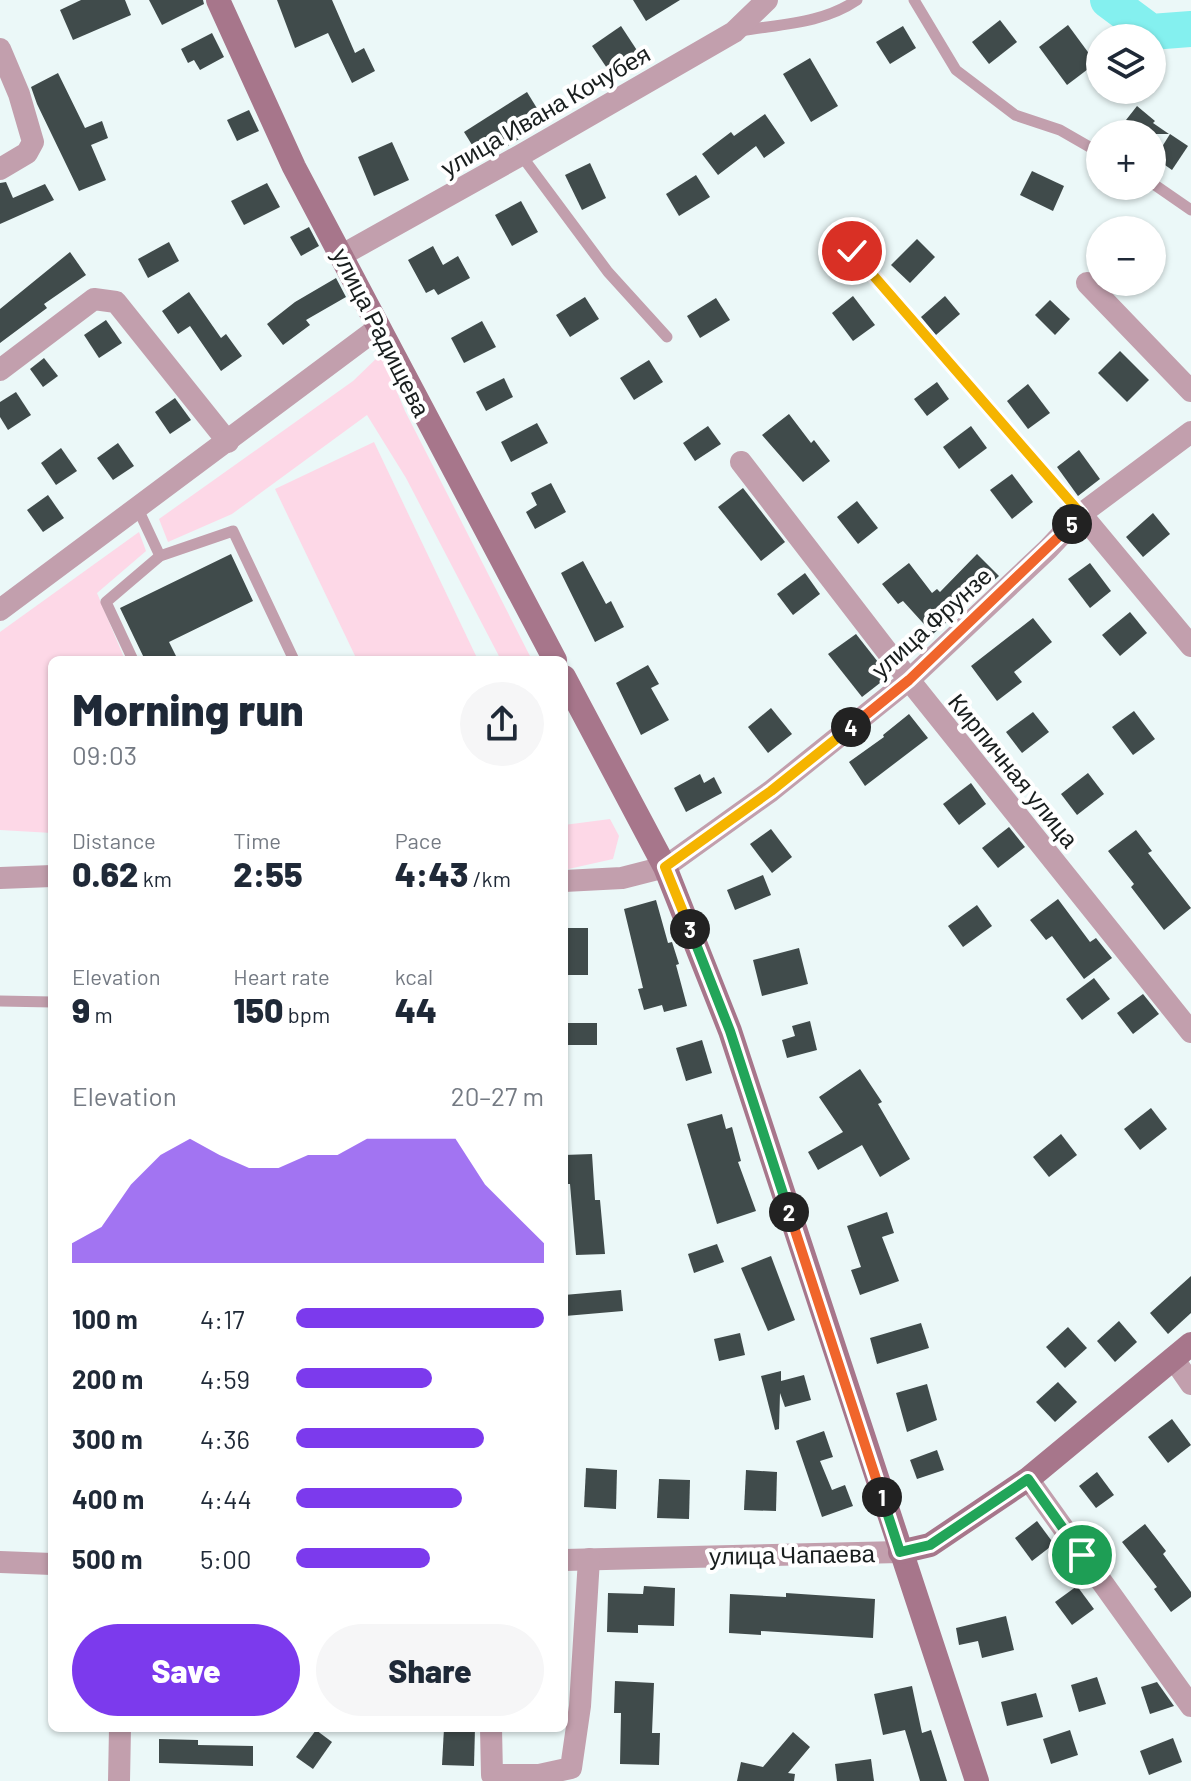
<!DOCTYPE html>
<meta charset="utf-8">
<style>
body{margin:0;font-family:Barlow,sans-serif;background:#f6f6f7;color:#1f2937;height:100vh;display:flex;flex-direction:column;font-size:30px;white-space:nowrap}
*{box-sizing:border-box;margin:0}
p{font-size:26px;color:#747a83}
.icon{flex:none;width:44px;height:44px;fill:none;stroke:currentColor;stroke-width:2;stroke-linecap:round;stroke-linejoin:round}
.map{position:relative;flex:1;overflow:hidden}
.drawer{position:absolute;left:48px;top:656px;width:520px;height:1076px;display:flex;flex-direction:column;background:#fff;border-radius:12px;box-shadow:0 2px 6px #0004}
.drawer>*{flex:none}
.fabs{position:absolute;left:1086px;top:24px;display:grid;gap:16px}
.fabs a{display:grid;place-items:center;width:80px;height:80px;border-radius:50%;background:#fff;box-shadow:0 2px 6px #0004;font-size:40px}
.pin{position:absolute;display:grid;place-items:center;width:68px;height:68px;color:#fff;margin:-34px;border:4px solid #fff;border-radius:50%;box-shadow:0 2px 8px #0007}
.km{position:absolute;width:40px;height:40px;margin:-20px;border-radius:50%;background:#222;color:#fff;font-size:22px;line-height:40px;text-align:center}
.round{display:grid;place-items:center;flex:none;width:84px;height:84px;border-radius:42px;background:#f6f6f7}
.overview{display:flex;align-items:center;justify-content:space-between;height:136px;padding:0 24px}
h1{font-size:44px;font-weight:800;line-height:60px}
.metrics{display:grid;grid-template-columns:repeat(3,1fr);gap:12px;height:136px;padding:8px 24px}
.metrics div{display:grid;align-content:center}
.metrics b{font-size:34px;font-weight:800}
.metrics small{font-size:22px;font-weight:400}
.metrics p{font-size:22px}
.chart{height:224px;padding:16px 24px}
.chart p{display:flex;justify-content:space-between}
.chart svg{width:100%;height:144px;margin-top:8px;fill:#7c3aed;opacity:.7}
.primary-button{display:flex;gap:16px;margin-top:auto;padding:16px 24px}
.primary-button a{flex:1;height:92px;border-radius:48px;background:#7c3aed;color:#fff;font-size:32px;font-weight:800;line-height:92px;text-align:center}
.primary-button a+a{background:#f6f6f7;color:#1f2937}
ul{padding:0 24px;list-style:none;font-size:26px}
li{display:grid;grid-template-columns:128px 96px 1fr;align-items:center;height:60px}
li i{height:20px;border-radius:10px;background:#7c3aed}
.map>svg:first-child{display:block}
</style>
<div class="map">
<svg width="1191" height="1781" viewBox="0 0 1191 1781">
<rect width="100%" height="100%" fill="#ebf8f8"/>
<g fill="#fdd8e7">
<path d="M 381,354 L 405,411 L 532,660 L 501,660 L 406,478 L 367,415 L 232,514 L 168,542 L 159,519 L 353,381 Z"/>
<path d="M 374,442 L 478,660 L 357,660 L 275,489 Z"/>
<path d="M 139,532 L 146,551 L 97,593 L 125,660 L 52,660 L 52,833 L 0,830 L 0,632 Z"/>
<path d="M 610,819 L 619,836 L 613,859 L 564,870 L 564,825 Z"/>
</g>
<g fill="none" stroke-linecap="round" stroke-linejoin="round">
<path stroke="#84f0ef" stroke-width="36" d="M 1108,0 L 1151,32 L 1191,29"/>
</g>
<g fill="#404b4b">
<path d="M 81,0 L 125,0 L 131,15 L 73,40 L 60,10 Z"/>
<path d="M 149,0 L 203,0 L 204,4 L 162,25 Z"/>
<path d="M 277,0 L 332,0 L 355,53 L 364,48 L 375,71 L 352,83 L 328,33 L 295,48 Z"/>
<path d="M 633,0 L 680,0 L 646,21 Z"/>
<path d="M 1000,20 L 1017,42 L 989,64 L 972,42 Z"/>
<path d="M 1068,25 L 1096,63 L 1067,85 L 1039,47 Z"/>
<path d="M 621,26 L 642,58 L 613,77 L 592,46 Z"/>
<path d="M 903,26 L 916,48 L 890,64 L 876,42 Z"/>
<path d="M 212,33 L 224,57 L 200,70 L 194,60 L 188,63 L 181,49 Z"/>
<path d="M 810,58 L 838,106 L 811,122 L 783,74 Z"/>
<path d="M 58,73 L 85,128 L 102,121 L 108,138 L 91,145 L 106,180 L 79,191 L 37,104 L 31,87 Z"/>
<path d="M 527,92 L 546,123 L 482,161 L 464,132 Z"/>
<path d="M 1137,106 L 1155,121 L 1153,123 L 1169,134 L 1115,134 Z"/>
<path d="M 249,110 L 259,131 L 237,141 L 227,120 Z"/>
<path d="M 765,114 L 785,143 L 764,158 L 756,146 L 718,175 L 702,154 L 731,132 L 734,136 Z"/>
<path d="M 1170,134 L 1188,146 L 1172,170 L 1155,158 Z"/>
<path d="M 392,142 L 409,180 L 374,196 L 358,157 Z"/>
<path d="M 590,163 L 606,198 L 582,210 L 565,175 Z"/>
<path d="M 1032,171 L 1064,186 L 1053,211 L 1020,195 Z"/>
<path d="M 696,175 L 710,197 L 679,216 L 666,194 Z"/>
<path d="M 6,182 L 13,198 L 45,184 L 54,200 L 0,224 L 0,183 Z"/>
<path d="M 267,183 L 280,207 L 244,225 L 231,201 Z"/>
<path d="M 521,201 L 538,232 L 512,246 L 495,215 Z"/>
<path d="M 309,227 L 319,246 L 301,256 L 290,237 Z"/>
<path d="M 917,239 L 935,257 L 910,283 L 891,265 Z"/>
<path d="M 169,242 L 179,261 L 148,278 L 138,259 Z"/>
<path d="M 433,246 L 443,265 L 458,256 L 470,278 L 438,295 L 434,289 L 426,293 L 408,260 Z"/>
<path d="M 70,252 L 86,275 L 44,304 L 47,308 L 0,343 L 0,309 Z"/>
<path d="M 336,278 L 346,297 L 306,320 L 310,325 L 283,345 L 267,324 L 295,302 Z"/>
<path d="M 189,292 L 221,338 L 226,334 L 242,356 L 221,371 L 190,326 L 178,334 L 162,311 Z"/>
<path d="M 853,296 L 875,325 L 853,341 L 832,313 Z"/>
<path d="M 945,296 L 960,314 L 936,335 L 921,317 Z"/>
<path d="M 585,297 L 599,319 L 570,337 L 556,315 Z"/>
<path d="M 716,298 L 730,320 L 700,338 L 687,316 Z"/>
<path d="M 1050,300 L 1070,319 L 1055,335 L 1035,315 Z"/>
<path d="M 106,320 L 122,343 L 99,358 L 84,335 Z"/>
<path d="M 482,321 L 496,347 L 464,363 L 451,338 Z"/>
<path d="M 1120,351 L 1149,380 L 1127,402 L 1098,373 Z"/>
<path d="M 44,358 L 58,376 L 43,387 L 30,369 Z"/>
<path d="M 649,360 L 663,382 L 634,400 L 620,378 Z"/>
<path d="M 504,378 L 513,397 L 486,411 L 476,392 Z"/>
<path d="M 937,382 L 949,399 L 927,416 L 914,399 Z"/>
<path d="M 1028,384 L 1050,413 L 1028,429 L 1007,401 Z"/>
<path d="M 16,392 L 31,415 L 8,430 L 0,417 L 0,402 Z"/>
<path d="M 175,398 L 191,420 L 170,434 L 155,412 Z"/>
<path d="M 789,414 L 811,443 L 814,440 L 830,461 L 803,482 L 762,435 Z"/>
<path d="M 537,423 L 548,443 L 511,462 L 501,442 Z"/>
<path d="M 708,426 L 721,444 L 695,461 L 683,443 Z"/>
<path d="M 971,426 L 987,448 L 959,469 L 943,447 Z"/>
<path d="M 118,443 L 134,466 L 113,480 L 97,458 Z"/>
<path d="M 61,448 L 77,471 L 56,485 L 41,463 Z"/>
<path d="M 1079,450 L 1100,479 L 1078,496 L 1057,467 Z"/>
<path d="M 1012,474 L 1033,502 L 1012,519 L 990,490 Z"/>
<path d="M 551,483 L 566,512 L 535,529 L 526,512 L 537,505 L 531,493 Z"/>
<path d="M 743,488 L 785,542 L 761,561 L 718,507 Z"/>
<path d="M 48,495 L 64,518 L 43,532 L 27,510 Z"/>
<path d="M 857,501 L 878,528 L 858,544 L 837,517 Z"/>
<path d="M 1153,513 L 1170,534 L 1143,557 L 1126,537 Z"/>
<path d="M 231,554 L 253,601 L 169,642 L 178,660 L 145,660 L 120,608 Z"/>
<path d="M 977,554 L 999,576 L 933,634 L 903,601 L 898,604 L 882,584 L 909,563 L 932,593 L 937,589 L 940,592 Z"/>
<path d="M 583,561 L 606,604 L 611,601 L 624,627 L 595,642 L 561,573 Z"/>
<path d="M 1090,563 L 1111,591 L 1090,608 L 1068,579 Z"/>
<path d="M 805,573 L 820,594 L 793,615 L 777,594 Z"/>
<path d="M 1130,612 L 1147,633 L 1120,656 L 1102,635 Z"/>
<path d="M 1033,618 L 1052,642 L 1014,672 L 1022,682 L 997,701 L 971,666 Z"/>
<path d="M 856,634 L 889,676 L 862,697 L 828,654 Z"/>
<path d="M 648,665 L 659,684 L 651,688 L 669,720 L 641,735 L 616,683 Z"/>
<path d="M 771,708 L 792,734 L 768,753 L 748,727 Z"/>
<path d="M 1134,711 L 1155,739 L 1133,755 L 1112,727 Z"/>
<path d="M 1033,712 L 1049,732 L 1022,753 L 1006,732 Z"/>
<path d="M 909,714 L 928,738 L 865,786 L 849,762 L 884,737 L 883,735 Z"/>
<path d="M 1088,773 L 1104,794 L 1077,815 L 1061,794 Z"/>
<path d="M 700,774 L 704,783 L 714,777 L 722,793 L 686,812 L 674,788 Z"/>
<path d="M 971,783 L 986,804 L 959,825 L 943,804 Z"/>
<path d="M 1009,827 L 1025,847 L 998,868 L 982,848 Z"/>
<path d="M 771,829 L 792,857 L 772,873 L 750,844 Z"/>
<path d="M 1136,830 L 1152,851 L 1148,853 L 1191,908 L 1164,930 L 1131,887 L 1134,884 L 1108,851 Z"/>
<path d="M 763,875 L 771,895 L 735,910 L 727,890 Z"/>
<path d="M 1058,899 L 1090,942 L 1096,938 L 1112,958 L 1084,979 L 1052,936 L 1046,940 L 1030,920 Z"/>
<path d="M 656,900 L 668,943 L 672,942 L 679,964 L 676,965 L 687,1006 L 664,1012 L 662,1005 L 644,1010 L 638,989 L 643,988 L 624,909 Z"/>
<path d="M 977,905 L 992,926 L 963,947 L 948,926 Z"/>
<rect x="564" y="928" width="24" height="47"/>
<path d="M 799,948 L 808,984 L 762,996 L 753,960 Z"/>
<path d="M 1094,978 L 1110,999 L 1082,1020 L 1066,999 Z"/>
<path d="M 1143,994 L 1159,1014 L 1133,1034 L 1117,1013 Z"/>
<path d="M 810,1021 L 817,1050 L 787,1058 L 782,1040 L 795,1036 L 792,1026 Z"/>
<path d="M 568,1023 L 597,1023 L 597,1045 L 567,1045 Z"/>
<path d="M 702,1040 L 712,1073 L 686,1081 L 676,1048 Z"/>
<path d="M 860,1069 L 882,1102 L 878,1104 L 910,1159 L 880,1177 L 862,1145 L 818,1170 L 808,1152 L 843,1132 L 819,1097 Z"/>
<path d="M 1151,1108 L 1167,1129 L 1140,1150 L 1124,1129 Z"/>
<path d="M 722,1114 L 726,1129 L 732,1127 L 741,1161 L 738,1162 L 756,1211 L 717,1224 L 687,1124 Z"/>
<path d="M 1061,1134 L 1077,1155 L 1049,1177 L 1033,1157 Z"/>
<path d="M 592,1154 L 595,1200 L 600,1200 L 605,1254 L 576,1255 L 570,1184 L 564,1184 L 564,1155 Z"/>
<path d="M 887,1212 L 894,1233 L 882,1237 L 899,1281 L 860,1295 L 851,1270 L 861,1267 L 847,1226 Z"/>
<path d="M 717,1244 L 724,1262 L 694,1273 L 688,1254 Z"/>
<path d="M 771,1256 L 795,1320 L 768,1331 L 741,1268 Z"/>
<path d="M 1191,1276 L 1191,1313 L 1168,1334 L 1150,1313 Z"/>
<path d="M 621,1290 L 623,1311 L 565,1316 L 564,1295 Z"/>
<path d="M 1119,1321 L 1137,1342 L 1115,1362 L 1097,1341 Z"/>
<path d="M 921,1323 L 929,1348 L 877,1364 L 870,1338 Z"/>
<path d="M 1068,1327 L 1087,1348 L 1065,1368 L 1046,1347 Z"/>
<path d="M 740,1333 L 745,1355 L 719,1361 L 714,1339 Z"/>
<path d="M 781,1371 L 781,1381 L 804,1375 L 811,1400 L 785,1407 L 780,1393 L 779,1429 L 775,1430 L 761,1376 Z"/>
<path d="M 1058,1382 L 1077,1402 L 1055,1422 L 1036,1402 Z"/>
<path d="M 927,1384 L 937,1420 L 907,1432 L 896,1393 Z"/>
<path d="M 1172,1419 L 1191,1445 L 1168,1463 L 1148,1437 Z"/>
<path d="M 824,1431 L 833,1457 L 820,1461 L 832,1490 L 845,1485 L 853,1506 L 822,1517 L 796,1441 Z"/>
<path d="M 937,1450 L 944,1470 L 917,1479 L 910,1460 Z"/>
<path d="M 586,1468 L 617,1470 L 616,1509 L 584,1507 Z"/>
<path d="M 746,1470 L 777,1472 L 776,1511 L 744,1510 Z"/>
<path d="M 1097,1472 L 1114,1495 L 1096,1508 L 1079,1486 Z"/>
<path d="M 659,1479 L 690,1480 L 689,1519 L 657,1518 Z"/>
<path d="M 1037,1521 L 1054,1544 L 1032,1561 L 1015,1538 Z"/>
<path d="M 1145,1524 L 1166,1551 L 1163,1554 L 1191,1592 L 1191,1597 L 1171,1612 L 1154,1589 L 1157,1587 L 1122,1542 Z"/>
<path d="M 644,1586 L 675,1588 L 674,1626 L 638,1625 L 638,1633 L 607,1632 L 608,1593 L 643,1594 Z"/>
<path d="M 1077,1586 L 1094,1609 L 1072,1625 L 1055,1602 Z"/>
<path d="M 786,1593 L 875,1599 L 873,1638 L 761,1631 L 761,1635 L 729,1633 L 730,1594 L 786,1597 Z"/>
<path d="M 1006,1616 L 1014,1650 L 982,1658 L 978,1641 L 959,1645 L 956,1628 Z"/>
<path d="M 1097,1677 L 1106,1704 L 1079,1712 L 1071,1685 Z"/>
<path d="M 615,1681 L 654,1683 L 652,1733 L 660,1733 L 659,1765 L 620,1764 L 621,1713 L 614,1713 Z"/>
<path d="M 1157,1682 L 1174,1706 L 1150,1714 L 1141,1687 Z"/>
<path d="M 912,1686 L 922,1733 L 931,1730 L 947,1781 L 920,1781 L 905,1730 L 883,1735 L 874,1694 Z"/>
<path d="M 1036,1693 L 1043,1717 L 1007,1726 L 1001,1702 Z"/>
<path d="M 444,1728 L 475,1728 L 474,1766 L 442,1765 Z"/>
<path d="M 316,1730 L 332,1742 L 313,1769 L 296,1757 Z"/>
<path d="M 1070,1730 L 1078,1755 L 1051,1764 L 1043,1739 Z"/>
<path d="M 793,1732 L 810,1747 L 788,1773 L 795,1774 L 794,1781 L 737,1781 L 741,1762 L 763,1767 Z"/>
<path d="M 1173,1738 L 1182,1762 L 1149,1775 L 1140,1751 Z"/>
<path d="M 159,1739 L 198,1740 L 198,1745 L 253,1746 L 253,1766 L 159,1763 Z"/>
<path d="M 871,1759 L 874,1781 L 837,1781 L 835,1764 Z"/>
</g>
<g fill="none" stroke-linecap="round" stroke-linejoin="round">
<g stroke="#c29fad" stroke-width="11">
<path d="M 914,0 L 956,70 L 1015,115 L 1060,130 L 1100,153"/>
<path d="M 740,31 C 780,24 822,24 857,0"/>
<path d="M 521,155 L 608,272 L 667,337"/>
<path d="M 1152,183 L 1191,210"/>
<path d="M 852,251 L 1081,514"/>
<path d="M 137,507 L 160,556"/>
<path d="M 133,660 L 106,602 L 160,556 L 233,531 L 294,660"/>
<path d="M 0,1001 L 52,1002"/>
</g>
<g stroke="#c29fad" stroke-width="22">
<path d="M 0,49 L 19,94 L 33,142 L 27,153 L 0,169"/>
<path d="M 342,255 L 521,155 L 734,32 L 767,0"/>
<path d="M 1087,283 L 1191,391"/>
<path d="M 0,370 L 94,299 L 116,302 L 228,442"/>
<path d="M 741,462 L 909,680 L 1191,1032"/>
<path d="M 1081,514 L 1191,646"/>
<path d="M 0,610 L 378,328"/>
<path d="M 0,878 L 52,876"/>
<path d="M 564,881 L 622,878 L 665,867 L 771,791 L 909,680 L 1048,549 L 1081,514 L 1191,432"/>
<path d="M 1173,1358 L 1191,1384"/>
<path d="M 1028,1479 L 1191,1706"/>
<path d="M 564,1560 L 900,1552"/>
<path d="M 0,1562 L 52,1564"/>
<path d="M 491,1728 L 492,1775 L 539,1775 L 571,1768 L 580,1706 L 589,1559"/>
<path d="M 119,1781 L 120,1728"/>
</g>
<g stroke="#a7768b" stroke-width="24">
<path d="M 218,0 L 294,167 L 555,660"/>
<path d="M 564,677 L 665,867 L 730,1031 L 977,1781"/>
<path d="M 900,1552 L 930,1545 L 1028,1479 L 1191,1344"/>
</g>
</g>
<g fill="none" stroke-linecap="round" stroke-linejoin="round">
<defs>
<path id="split-1" d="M 882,1497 L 900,1552 L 930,1545 L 1028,1479 L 1082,1555"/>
<path id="split-2" d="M 789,1212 L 882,1497"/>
<path id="split-3" d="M 690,929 L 730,1031 L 789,1212"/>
<path id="split-4" d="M 690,929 L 665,867 L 771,791 L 851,727"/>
<path id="split-5" d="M 851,727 L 909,680 L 1072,524"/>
<path id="split-6" d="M 852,251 L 1081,514 L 1072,524"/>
</defs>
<use href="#split-1" stroke="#fff" stroke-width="16"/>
<use href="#split-2" stroke="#fff" stroke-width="16"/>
<use href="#split-3" stroke="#fff" stroke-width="16"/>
<use href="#split-4" stroke="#fff" stroke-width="16"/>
<use href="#split-5" stroke="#fff" stroke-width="16"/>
<use href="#split-6" stroke="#fff" stroke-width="16"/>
<use href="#split-1" stroke="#22a559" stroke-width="10"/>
<use href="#split-2" stroke="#f0652b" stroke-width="10"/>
<use href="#split-3" stroke="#22a559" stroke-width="10"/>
<use href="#split-4" stroke="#f5b400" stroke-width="10"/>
<use href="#split-5" stroke="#f0652b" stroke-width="10"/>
<use href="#split-6" stroke="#f5b400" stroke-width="10"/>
</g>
<g text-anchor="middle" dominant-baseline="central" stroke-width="8" stroke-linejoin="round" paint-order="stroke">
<g font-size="24" fill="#191e1e" stroke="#fff">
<text transform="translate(545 110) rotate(-30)">улица Ивана Кочубея</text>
<text transform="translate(382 332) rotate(63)">улица Радищева</text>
<text transform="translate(931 622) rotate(-42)">улица Фрунзе</text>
<text transform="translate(1014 770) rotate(51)">Кирпичная улица</text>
<text transform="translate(792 1554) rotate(-1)">улица Чапаева</text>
</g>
</g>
</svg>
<div class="fabs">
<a><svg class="icon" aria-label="layers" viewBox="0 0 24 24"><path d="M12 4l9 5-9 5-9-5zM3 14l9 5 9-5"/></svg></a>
<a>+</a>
<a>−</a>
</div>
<div class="pin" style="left:1082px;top:1555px;background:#1e9e55"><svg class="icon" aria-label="arrive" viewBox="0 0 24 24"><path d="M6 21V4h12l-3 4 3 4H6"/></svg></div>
<div class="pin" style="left:852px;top:251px;background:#d93025"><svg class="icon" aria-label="check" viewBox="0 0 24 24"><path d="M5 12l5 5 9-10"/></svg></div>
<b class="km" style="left:882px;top:1497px">1</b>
<b class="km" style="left:789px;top:1212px">2</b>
<b class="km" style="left:690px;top:929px">3</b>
<b class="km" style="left:851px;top:727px">4</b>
<b class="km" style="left:1072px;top:524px">5</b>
<section class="drawer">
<div class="overview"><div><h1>Morning run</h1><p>09:03</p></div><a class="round"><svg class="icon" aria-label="share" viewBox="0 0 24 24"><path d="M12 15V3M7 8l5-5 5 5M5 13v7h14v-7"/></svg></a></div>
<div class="metrics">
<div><p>Distance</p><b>0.62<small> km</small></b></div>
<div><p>Time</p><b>2:55</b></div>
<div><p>Pace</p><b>4:43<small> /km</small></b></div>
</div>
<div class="metrics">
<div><p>Elevation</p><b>9<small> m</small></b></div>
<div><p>Heart rate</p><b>150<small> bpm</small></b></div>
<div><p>kcal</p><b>44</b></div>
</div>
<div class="chart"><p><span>Elevation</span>20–27 m</p>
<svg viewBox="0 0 160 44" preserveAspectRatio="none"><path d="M0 44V38L10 33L20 20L30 11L40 6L50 11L60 15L70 15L80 11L90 11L100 6L110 6L120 6L130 6L140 20L150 29L160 38V44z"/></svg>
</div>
<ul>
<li><b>100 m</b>4:17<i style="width:100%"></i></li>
<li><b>200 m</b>4:59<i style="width:55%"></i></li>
<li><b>300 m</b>4:36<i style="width:76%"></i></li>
<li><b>400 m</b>4:44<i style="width:67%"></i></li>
<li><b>500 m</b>5:00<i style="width:54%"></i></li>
</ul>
<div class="primary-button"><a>Save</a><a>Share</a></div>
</section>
</div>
